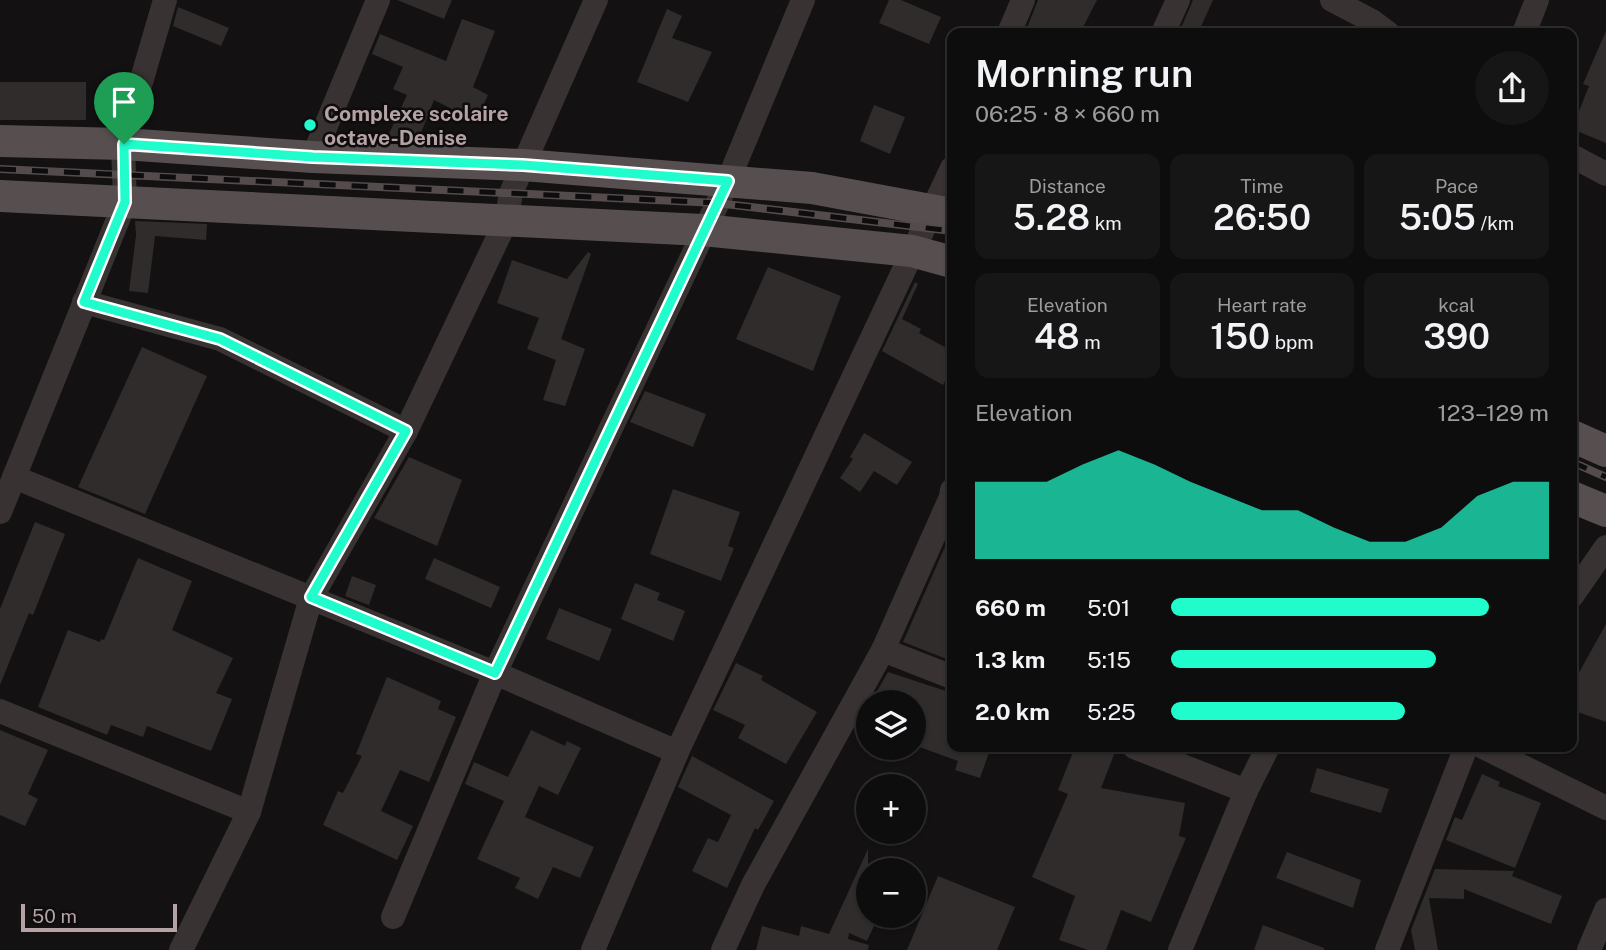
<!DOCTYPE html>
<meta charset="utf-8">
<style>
body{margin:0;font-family:"Public Sans",sans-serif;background:#171616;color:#f1f3f6;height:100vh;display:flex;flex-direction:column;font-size:26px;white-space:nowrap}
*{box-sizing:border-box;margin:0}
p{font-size:23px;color:#9b9c9d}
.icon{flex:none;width:38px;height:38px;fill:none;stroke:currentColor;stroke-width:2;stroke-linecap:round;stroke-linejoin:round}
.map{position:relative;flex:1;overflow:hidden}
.drawer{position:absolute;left:947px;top:28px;width:630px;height:724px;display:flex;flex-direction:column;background:#0e0d0d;border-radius:14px;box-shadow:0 2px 5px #0004,0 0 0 2px #2e2d2e}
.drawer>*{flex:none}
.tools{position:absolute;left:856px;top:690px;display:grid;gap:14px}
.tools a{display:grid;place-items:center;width:70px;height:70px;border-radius:50%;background:#0e0d0d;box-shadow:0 2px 5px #0004,0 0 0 2px #2e2d2e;font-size:35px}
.scale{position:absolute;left:21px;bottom:18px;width:156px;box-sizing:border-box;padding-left:7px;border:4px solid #b5a2a5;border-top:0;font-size:19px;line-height:24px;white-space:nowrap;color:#b5a2a5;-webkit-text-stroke:5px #0e0c0c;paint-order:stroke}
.pin{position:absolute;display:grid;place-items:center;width:60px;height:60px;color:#fff;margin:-72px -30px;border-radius:50% 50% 50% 0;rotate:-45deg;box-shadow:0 0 7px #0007}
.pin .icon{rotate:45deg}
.round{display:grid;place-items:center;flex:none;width:74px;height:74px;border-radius:37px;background:#171616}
.overview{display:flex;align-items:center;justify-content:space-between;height:119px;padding:0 28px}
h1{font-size:38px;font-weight:600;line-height:52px}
.metrics{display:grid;grid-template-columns:repeat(3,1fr);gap:10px;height:119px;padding:7px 28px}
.metrics div{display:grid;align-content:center;border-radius:14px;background:#171616;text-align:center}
.metrics b{font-size:35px;font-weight:600}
.metrics small{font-size:19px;font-weight:400}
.metrics p{font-size:19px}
.chart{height:196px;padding:14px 28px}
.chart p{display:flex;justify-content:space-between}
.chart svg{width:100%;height:126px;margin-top:7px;fill:#20fccb;opacity:.7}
ul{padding:0 28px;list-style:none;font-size:23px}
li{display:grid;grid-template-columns:112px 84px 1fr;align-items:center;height:52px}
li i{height:18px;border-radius:9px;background:#20fccb}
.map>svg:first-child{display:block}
</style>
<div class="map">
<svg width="1606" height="950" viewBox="0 0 1606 950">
<rect width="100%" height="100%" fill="#131111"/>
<g fill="#302c2c">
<path d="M 397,0 L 452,0 L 444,19 Z"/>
<path d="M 889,0 L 901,0 L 941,17 L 929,44 L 879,23 Z"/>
<path d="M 1038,0 L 1097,0 L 1080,33 L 1038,33 L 1027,28 Z"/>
<path d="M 1193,0 L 1213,0 L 1198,33 L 1179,33 Z"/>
<path d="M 178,7 L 229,28 L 221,46 L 173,26 Z"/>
<path d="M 667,9 L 682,16 L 672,38 L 712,52 L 688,102 L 637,82 Z"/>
<path d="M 462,19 L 495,31 L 473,87 L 488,95 L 476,121 L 434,100 L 417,143 L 387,138 L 407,95 L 393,89 L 403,67 L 372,54 L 380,34 L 446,61 Z"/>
<path d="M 1606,31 L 1606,143 L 1572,129 L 1589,86 L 1583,84 Z"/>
<rect x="0" y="82" width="86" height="38"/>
<path d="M 874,105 L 905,117 L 890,154 L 860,141 Z"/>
<path d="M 135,221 L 207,224 L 206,240 L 155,236 L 148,293 L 129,291 L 136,235 Z"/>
<path d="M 588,252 L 591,254 L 561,339 L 585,349 L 565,406 L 543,400 L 556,360 L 527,349 L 539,318 L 497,303 L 512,260 L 567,279 Z"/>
<path d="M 768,267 L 841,296 L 813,371 L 736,339 Z"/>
<path d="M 915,282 L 918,284 L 902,319 L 921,329 L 919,333 L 952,351 L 952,369 L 943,385 L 882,351 Z"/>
<path d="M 142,347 L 207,376 L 145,514 L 78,487 Z"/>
<path d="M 645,391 L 706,414 L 693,447 L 630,422 Z"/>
<path d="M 864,433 L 912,462 L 897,485 L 874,471 L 860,492 L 840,478 L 853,459 L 850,457 Z"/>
<path d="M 409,457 L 462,480 L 437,546 L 374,518 Z"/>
<path d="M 673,489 L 740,512 L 728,546 L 734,548 L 721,581 L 650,554 Z"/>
<path d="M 35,522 L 65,534 L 33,615 L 29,613 L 0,685 L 0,609 Z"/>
<path d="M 952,531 L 952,661 L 903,642 Z"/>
<path d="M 138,558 L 192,581 L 172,630 L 233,658 L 216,693 L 232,699 L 211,751 L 147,726 L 143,737 L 111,725 L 107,735 L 38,707 L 68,630 L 100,642 L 101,639 L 104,640 Z"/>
<path d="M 434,558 L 500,587 L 491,608 L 425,579 Z"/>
<path d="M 352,576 L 376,585 L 369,605 L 345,596 Z"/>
<path d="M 635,583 L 660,593 L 657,600 L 685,611 L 673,641 L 621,619 Z"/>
<path d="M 559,608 L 612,629 L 599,661 L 546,639 Z"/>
<path d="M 1606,624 L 1606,722 L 1572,710 L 1572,690 L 1576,678 Z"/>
<path d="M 736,663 L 763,676 L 761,680 L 817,712 L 786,764 L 738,738 L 745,725 L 713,710 Z"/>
<path d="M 888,672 L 952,693 L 952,747 L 991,747 L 980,778 L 955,770 L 958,761 L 914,745 L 914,702 L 871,702 Z"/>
<path d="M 387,677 L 441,701 L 438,709 L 456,717 L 429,782 L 400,770 L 381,811 L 413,826 L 397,860 L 323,825 L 338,791 L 343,793 L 362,756 L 356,754 Z"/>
<path d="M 0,730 L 48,750 L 28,794 L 38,799 L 25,826 L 0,815 Z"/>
<path d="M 531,730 L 565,746 L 567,741 L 581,748 L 558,795 L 539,786 L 525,817 L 594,847 L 580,878 L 553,867 L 538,899 L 515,888 L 520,878 L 477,859 L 504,801 L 465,784 L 474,762 L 508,777 Z"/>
<path d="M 1075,747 L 1117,747 L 1101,788 L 1185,803 L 1179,836 L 1186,838 L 1151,922 L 1121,910 L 1106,950 L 1088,950 L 1059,940 L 1075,896 L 1032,877 L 1068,794 L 1058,790 Z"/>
<path d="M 692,756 L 774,801 L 758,830 L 755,828 L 727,888 L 692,871 L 708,838 L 718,842 L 731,815 L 678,787 Z"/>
<path d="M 1317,768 L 1389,789 L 1381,813 L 1310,792 Z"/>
<path d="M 1482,774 L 1500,782 L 1498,786 L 1541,803 L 1515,868 L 1446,840 L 1455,817 L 1462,820 Z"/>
<path d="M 868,849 L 868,915 L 879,915 L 867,941 L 849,933 L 848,939 L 869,945 L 868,950 L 756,950 L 762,926 L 799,936 L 801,926 L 829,934 Z"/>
<path d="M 1287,852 L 1361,880 L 1353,908 L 1276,878 Z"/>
<path d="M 1435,869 L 1514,871 L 1512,876 L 1562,896 L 1551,924 L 1464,889 L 1464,899 L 1429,898 L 1438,950 L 1415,950 L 1411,930 Z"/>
<path d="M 938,876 L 1015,907 L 997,950 L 907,950 Z"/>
<path d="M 1263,925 L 1324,948 L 1324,950 L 1254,950 Z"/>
</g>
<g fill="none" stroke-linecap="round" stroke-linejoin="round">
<g stroke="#383232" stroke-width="24">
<path d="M 1332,0 L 1372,21 L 1388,33"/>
<path d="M 1009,33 L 1023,0"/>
<path d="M 1163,33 L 1178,0"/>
<path d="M 1524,33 L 1537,0"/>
<path d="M 1572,156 L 1606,174"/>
<path d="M 313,157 L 378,0"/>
<path d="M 84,302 L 220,339 L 406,431"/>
<path d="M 14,477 L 495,673 L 677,752"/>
<path d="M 0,512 L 125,202 L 123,144 L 165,0"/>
<path d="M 1572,596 L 1606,547"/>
<path d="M 883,650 L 952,677"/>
<path d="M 0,711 L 249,812"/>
<path d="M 1134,747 L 1246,791"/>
<path d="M 1483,747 L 1606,808"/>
<path d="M 393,917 L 495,673 L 728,181 L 803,0"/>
<path d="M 181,950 L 249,812 L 311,598 L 406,431 L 506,221 L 511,193 L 596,0"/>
<path d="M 593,950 L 677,752 L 952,168"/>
<path d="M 723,950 L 753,885 L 883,650 L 951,497 L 952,490"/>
<path d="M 1180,950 L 1246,791 L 1268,747"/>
<path d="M 1387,950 L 1466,747"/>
<path d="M 1589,950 L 1606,910"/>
</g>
<g stroke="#574e4f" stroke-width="32">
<path d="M 0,141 L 123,144 L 313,157 L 523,165 L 812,188 L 952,214"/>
<path d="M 0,196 L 703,230 L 912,251 L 952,262"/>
<path d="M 1572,436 L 1606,451"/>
<path d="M 1572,497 L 1606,511"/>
</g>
<defs>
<g id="rail">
<path d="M 0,169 L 717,203 L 952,231"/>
<path d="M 1572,462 L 1606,477"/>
</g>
</defs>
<use href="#rail" stroke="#534b4c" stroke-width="8"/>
<use href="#rail" stroke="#0e0c0c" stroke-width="5" stroke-dasharray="16" stroke-linecap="butt"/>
</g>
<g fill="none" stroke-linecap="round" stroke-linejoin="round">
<defs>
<path id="route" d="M 124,144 L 313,157 L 523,165 L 728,181 L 495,673 L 311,597 L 406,431 L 220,339 L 84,302 L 125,202 Z"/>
</defs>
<use href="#route" stroke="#fff" stroke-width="14"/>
<use href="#route" stroke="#20fccb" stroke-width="9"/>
</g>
<circle fill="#20fccb" stroke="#0e0c0c" stroke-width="2.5" cx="310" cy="125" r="7"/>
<g text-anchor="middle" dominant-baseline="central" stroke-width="5" stroke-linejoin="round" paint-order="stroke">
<g font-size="21" font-weight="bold" fill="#b5a2a5" stroke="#0e0c0c" text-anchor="start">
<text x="324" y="113">Complexe scolaire<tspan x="324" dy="24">octave-Denise</tspan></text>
</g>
</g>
</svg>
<div class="tools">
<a><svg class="icon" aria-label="layers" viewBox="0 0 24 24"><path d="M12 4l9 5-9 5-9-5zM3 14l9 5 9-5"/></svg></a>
<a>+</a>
<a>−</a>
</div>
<div class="scale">50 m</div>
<div class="pin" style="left:124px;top:144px;background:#1e9e55"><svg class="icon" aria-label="arrive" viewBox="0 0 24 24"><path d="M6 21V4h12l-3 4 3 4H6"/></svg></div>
<section class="drawer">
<div class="overview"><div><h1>Morning run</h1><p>06:25 · 8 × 660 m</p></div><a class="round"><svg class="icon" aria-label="share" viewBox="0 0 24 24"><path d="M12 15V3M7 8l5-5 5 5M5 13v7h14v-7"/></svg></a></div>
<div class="metrics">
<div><p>Distance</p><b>5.28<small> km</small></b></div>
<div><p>Time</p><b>26:50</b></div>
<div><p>Pace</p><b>5:05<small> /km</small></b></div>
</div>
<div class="metrics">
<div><p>Elevation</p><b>48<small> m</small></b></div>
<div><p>Heart rate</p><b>150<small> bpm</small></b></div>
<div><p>kcal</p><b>390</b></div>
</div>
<div class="chart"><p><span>Elevation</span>123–129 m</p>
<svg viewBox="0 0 160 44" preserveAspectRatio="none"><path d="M0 44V17L10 17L20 17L30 11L40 6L50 11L60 17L70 22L80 27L90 27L100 33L110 38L120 38L130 33L140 22L150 17L160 17V44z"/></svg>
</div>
<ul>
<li><b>660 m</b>5:01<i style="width:84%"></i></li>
<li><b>1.3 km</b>5:15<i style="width:70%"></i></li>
<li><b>2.0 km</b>5:25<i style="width:62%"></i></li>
</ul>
</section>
</div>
